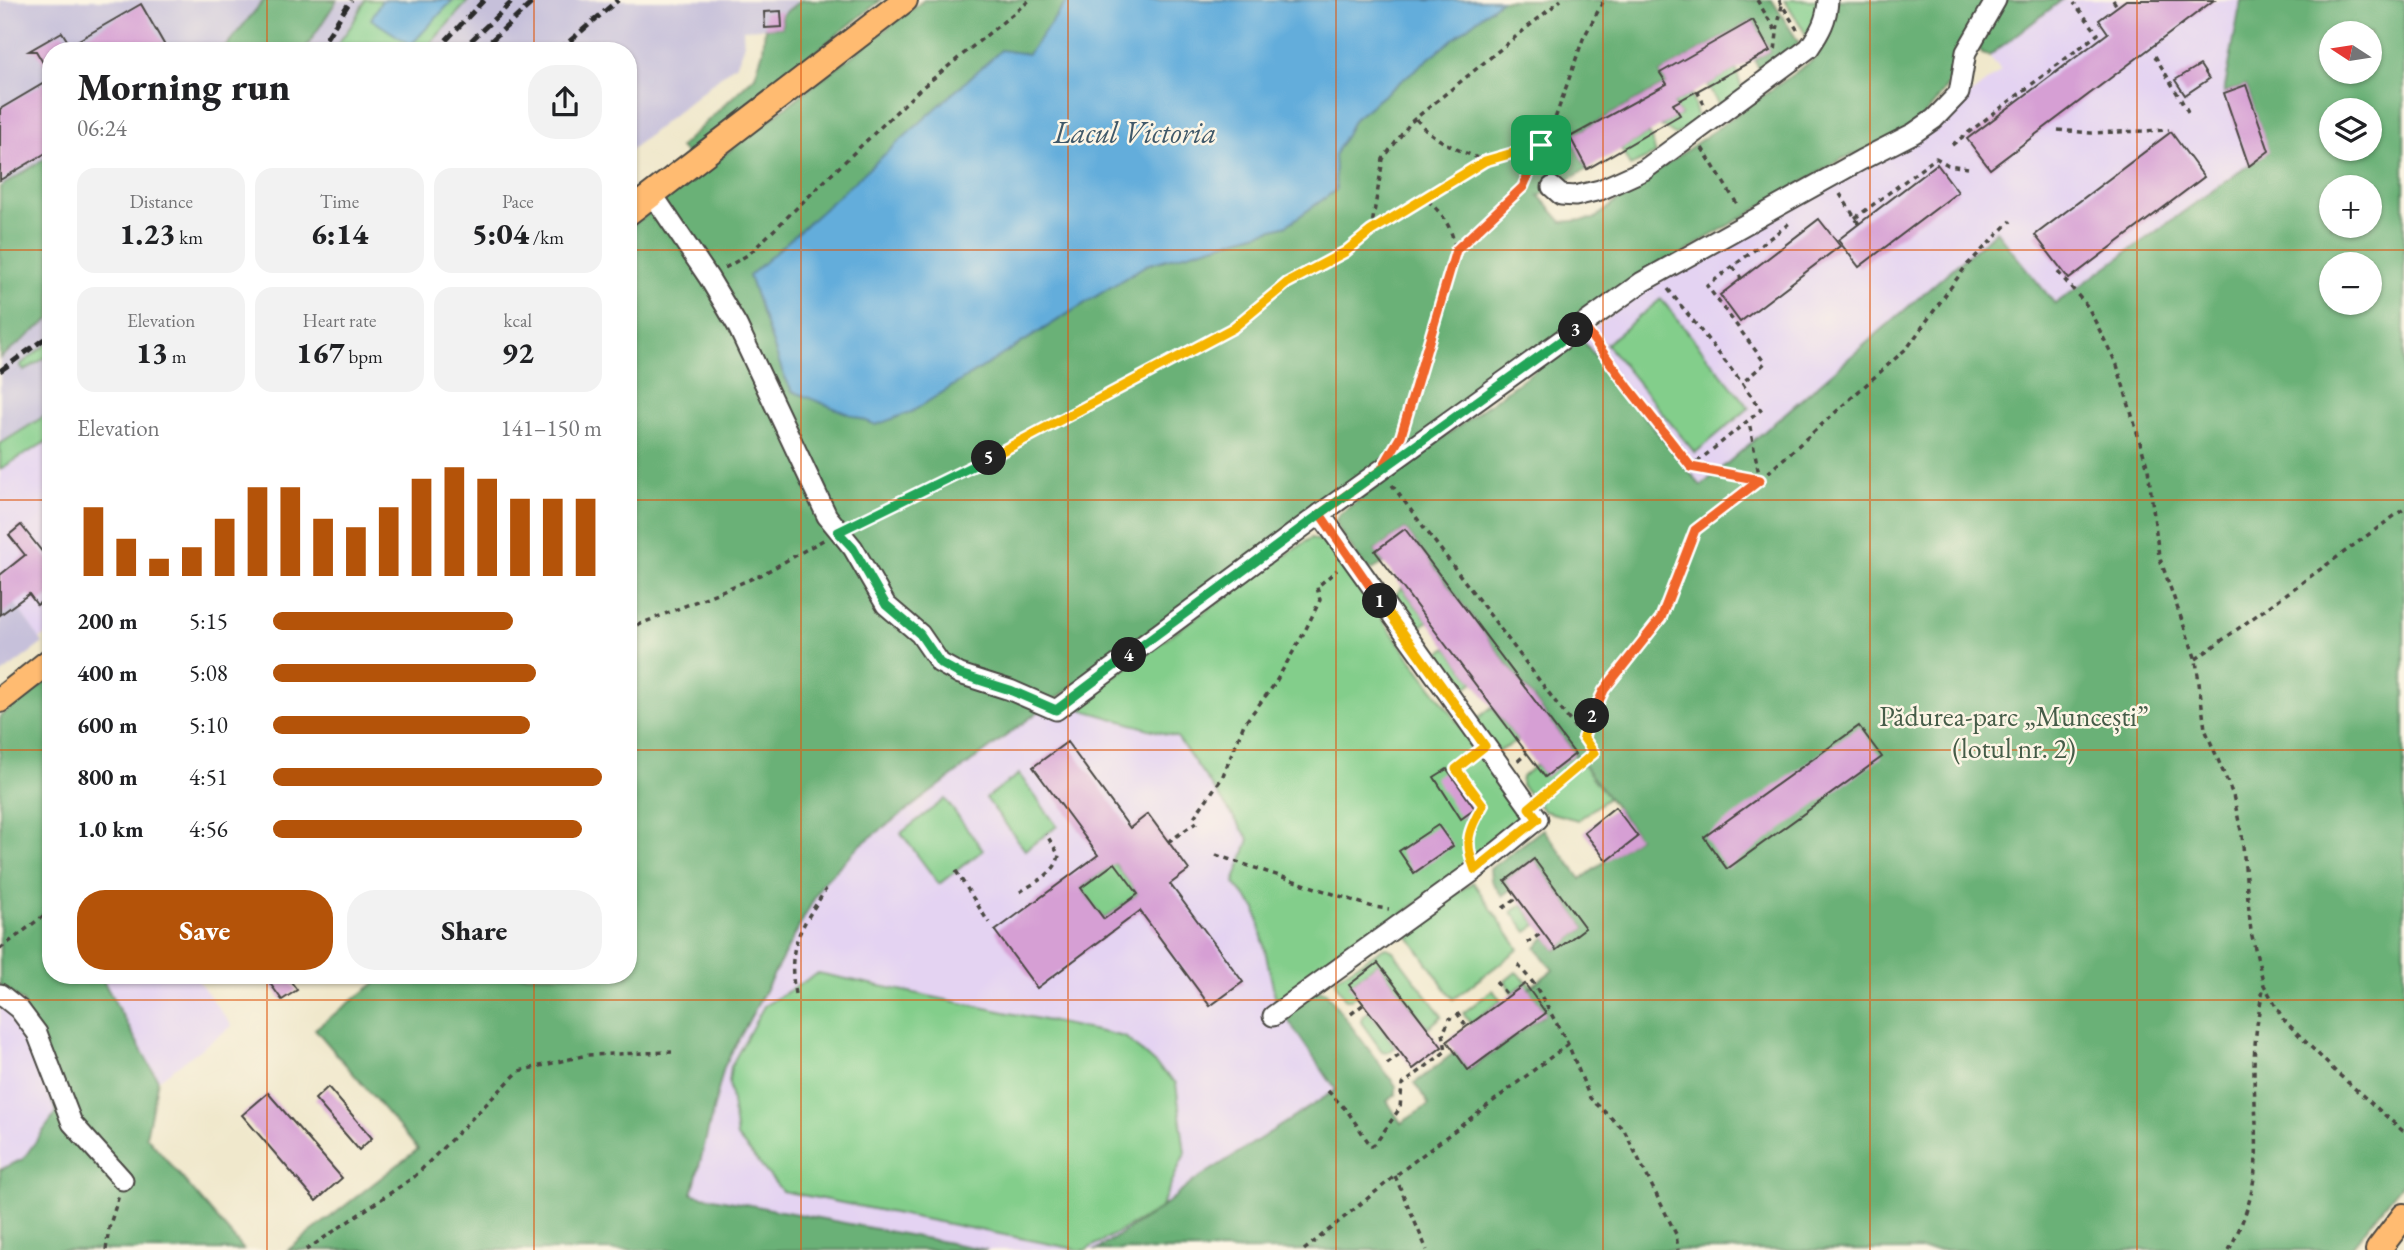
<!DOCTYPE html>
<meta charset="utf-8">
<style>
body{margin:0;font-family:"EB Garamond",serif;background:#f2f2f2;color:#202124;height:100vh;display:flex;flex-direction:column;font-size:26px;white-space:nowrap}
*{box-sizing:border-box;margin:0}
p{font-size:23px;color:#757577}
.icon{flex:none;width:38px;height:38px;fill:none;stroke:currentColor;stroke-width:2;stroke-linecap:round;stroke-linejoin:round}
.map{position:relative;flex:1;overflow:hidden}
.panel{position:absolute;left:42px;top:42px;width:595px;height:942px;display:flex;flex-direction:column;background:#fff;border-radius:28px;box-shadow:0 2px 5px #0004}
.panel>*{flex:none}
.needle{width:46px;rotate:282deg}
.controls{position:absolute;left:2319px;top:21px;display:grid;gap:14px}
.controls a{display:grid;place-items:center;width:63px;height:63px;border-radius:50%;background:#fff;box-shadow:0 2px 5px #0004;font-size:35px}
.pin{position:absolute;display:grid;place-items:center;width:60px;height:60px;color:#fff;margin:-30px;border-radius:14px;box-shadow:0 4px 10px #0006}
.km{position:absolute;width:35px;height:35px;margin:-18px;border-radius:50%;background:#222;color:#fff;font-size:19px;line-height:35px;text-align:center}
.round{display:grid;place-items:center;flex:none;width:74px;height:74px;border-radius:28px;background:#f2f2f2}
.headline{display:flex;align-items:center;justify-content:space-between;height:119px;padding:0 35px}
h1{font-size:38px;font-weight:800;line-height:52px}
.stats{display:grid;grid-template-columns:repeat(3,1fr);gap:10px;height:119px;padding:7px 35px}
.stats div{display:grid;align-content:center;border-radius:18px;background:#f2f2f2;text-align:center}
.stats b{font-size:30px;font-weight:800}
.stats small{font-size:19px;font-weight:400}
.stats p{font-size:19px}
.chart{height:196px;padding:14px 35px}
.chart p{display:flex;justify-content:space-between}
.chart svg{width:100%;height:126px;margin-top:7px;stroke:#b45309;stroke-width:6}
.button{display:flex;gap:14px;margin-top:auto;padding:14px 35px}
.button a{flex:1;height:80px;border-radius:28px;background:#b45309;color:#fff;font-size:28px;font-weight:800;line-height:80px;text-align:center}
.button a+a{background:#f2f2f2;color:#202124}
ul{padding:0 35px;list-style:none;font-size:23px}
li{display:grid;grid-template-columns:112px 84px 1fr;align-items:center;height:52px}
li i{height:18px;border-radius:9px;background:#b45309}
.map>svg:first-child{display:block}
</style>
<div class="map">
<svg width="2404" height="1250" viewBox="0 0 2404 1250">
<rect width="100%" height="100%" fill="#fcf5e5"/>
<filter id="ink" filterUnits="userSpaceOnUse"><feTurbulence type="fractalNoise" baseFrequency=".0143" numOctaves="2"/><feDisplacementMap in="SourceGraphic" scale="14" xChannelSelector="R" yChannelSelector="G"/><feConvolveMatrix kernelMatrix="1 2 1 2 8 2 1 2 1" color-interpolation-filters="sRGB"/></filter>
<filter id="wash" filterUnits="userSpaceOnUse"><feTurbulence type="fractalNoise" baseFrequency=".00686" numOctaves="4" result="noise"/><feDisplacementMap in="SourceGraphic" scale="28" xChannelSelector="R" yChannelSelector="G"/><feGaussianBlur stdDeviation="1.57" result="paint"/><feColorMatrix in="noise" values="0 0 0 0 0 0 0 0 0 0 0 0 0 0 0 0 0 1.4 0 .05"/><feComposite in="paint" operator="in"/></filter>
<g filter="url(#wash)">
<rect width="100%" height="100%" fill="#f0e8cc"/>
<g fill="#e4d3f2">
<path d="M 2062,0 L 2241,0 L 2225,92 L 2246,85 L 2269,151 L 2055,304 L 1996,232 L 1701,486 L 1580,337 L 1648,289 L 1950,110 L 2001,71 L 1989,56 Z"/>
<path d="M 51,412 L 51,631 L 40,639 L 0,583 L 0,444 Z"/>
<path d="M 1054,700 L 1079,704 L 1083,710 L 1177,737 L 1250,839 L 1234,883 L 1256,909 L 1277,1005 L 1336,1090 L 1194,1181 L 1160,1209 L 1096,1250 L 987,1250 L 692,1195 L 724,1067 L 822,884 L 858,846 Z"/>
<path d="M 100,975 L 194,975 L 232,1026 L 158,1080 Z"/>
<path d="M 0,1006 L 21,1024 L 57,1112 L 23,1159 L 0,1170 Z"/>
</g>
<g fill="#c6c0da">
<path d="M 0,0 L 801,0 L 782,15 L 782,27 L 743,29 L 744,47 L 737,63 L 628,152 L 628,51 L 51,51 L 51,412 L 0,444 Z"/>
<path d="M 0,583 L 43,643 L 0,675 Z"/>
</g>
<g fill="#83ce8b" stroke="#577c5b" stroke-width="2">
<path d="M 365,0 L 469,0 L 424,51 L 333,51 L 353,23 Z"/>
<path d="M 1785,0 L 1818,0 L 1817,15 L 1807,36 Z"/>
<path d="M 1736,69 L 1742,90 L 1719,105 L 1707,85 Z"/>
<path d="M 1691,94 L 1699,122 L 1675,135 L 1661,126 L 1680,115 L 1673,104 Z"/>
<path d="M 1649,133 L 1656,154 L 1630,166 L 1621,149 Z"/>
<path d="M 1661,299 L 1749,408 L 1695,453 L 1606,344 Z"/>
<path d="M 51,341 L 51,354 L 24,371 L 20,365 Z"/>
<path d="M 51,412 L 51,445 L 46,442 L 0,469 L 0,444 Z"/>
<path d="M 1311,538 L 1326,543 L 1527,817 L 1524,825 L 1277,1005 L 1256,909 L 1234,883 L 1249,839 L 1177,737 L 1083,710 L 1079,704 L 1142,655 Z"/>
<path d="M 1402,588 L 1428,621 L 1414,632 L 1390,600 Z"/>
<path d="M 1447,647 L 1474,682 L 1461,691 L 1454,692 L 1433,659 Z"/>
<path d="M 1492,707 L 1518,741 L 1498,752 L 1477,722 L 1478,718 Z"/>
<path d="M 1575,754 L 1608,798 L 1578,820 L 1544,811 L 1521,785 L 1522,777 L 1536,765 L 1545,776 Z"/>
<path d="M 1019,774 L 1057,826 L 1025,850 L 986,798 Z"/>
<path d="M 945,799 L 983,850 L 939,884 L 901,833 Z"/>
<path d="M 1115,863 L 1138,894 L 1104,919 L 1081,888 Z"/>
<path d="M 1473,882 L 1519,949 L 1453,999 L 1407,934 L 1405,928 Z"/>
<path d="M 1522,905 L 1537,925 L 1527,932 L 1512,912 Z"/>
<path d="M 1385,947 L 1393,951 L 1442,1016 L 1428,1028 L 1378,963 L 1350,984 L 1357,995 L 1351,999 L 1345,999 L 1336,984 L 1336,978 Z"/>
<path d="M 1516,972 L 1532,986 L 1528,989 L 1524,984 L 1512,993 L 1505,981 Z"/>
<path d="M 818,973 L 1125,1037 L 1176,1083 L 1185,1153 L 1160,1209 L 1086,1250 L 1080,1250 L 782,1191 L 737,1137 L 729,1082 L 731,1066 L 764,1006 Z"/>
<path d="M 1493,990 L 1501,1001 L 1470,1023 L 1463,1013 Z"/>
<path d="M 1369,1011 L 1396,1047 L 1388,1052 L 1382,1051 L 1361,1022 L 1362,1017 Z"/>
</g>
<g fill="#6ab177" stroke="#4a6e51" stroke-width="2" fill-rule="evenodd">
<path d="M 264,0 L 337,0 L 304,51 L 218,51 L 227,45 Z"/>
<path d="M 801,0 L 881,0 L 686,154 L 680,147 L 755,76 L 763,51 L 765,28 L 782,27 L 782,15 Z"/>
<path d="M 924,0 L 1068,0 L 1028,55 L 749,276 L 783,373 L 792,391 L 911,412 L 1146,265 L 1287,225 L 1336,190 L 1334,156 L 1354,119 L 1501,0 L 1772,0 L 1799,43 L 1762,73 L 1754,60 L 1770,51 L 1753,20 L 1660,73 L 1667,84 L 1570,137 L 1587,169 L 1539,196 L 1562,222 L 1594,219 L 1635,187 L 1817,57 L 1828,36 L 1836,0 L 1991,0 L 1965,41 L 1947,86 L 1934,104 L 1916,125 L 1873,148 L 1842,159 L 1702,241 L 1054,700 L 859,846 L 822,884 L 724,1067 L 692,1194 L 987,1250 L 288,1250 L 418,1149 L 315,1029 L 386,975 L 628,975 L 628,229 Z"/>
<path d="M 2005,0 L 2062,0 L 1989,56 L 1982,54 L 1977,42 Z"/>
<path d="M 2241,0 L 2404,0 L 2404,1181 L 2349,1250 L 1096,1250 L 1160,1209 L 1194,1181 L 1336,1090 L 1285,1016 L 1317,990 L 1325,991 L 1396,1086 L 1396,1095 L 1387,1101 L 1401,1123 L 1429,1105 L 1415,1083 L 1455,1052 L 1469,1070 L 1546,1013 L 1528,989 L 1553,970 L 1536,948 L 1546,936 L 1556,950 L 1585,928 L 1534,859 L 1505,880 L 1511,889 L 1502,896 L 1491,880 L 1490,869 L 1543,829 L 1581,879 L 1638,837 L 1405,529 L 1375,551 L 1384,563 L 1372,570 L 1365,567 L 1337,527 L 1336,520 L 1340,514 L 1580,337 L 1701,486 L 1996,231 L 2055,304 L 2268,151 L 2246,85 L 2224,93 ZM 2331,33 L 2370,33 L 2370,72 L 2331,72 ZM 2331,110 L 2370,110 L 2370,149 L 2331,149 ZM 2331,187 L 2370,187 L 2370,226 L 2331,226 ZM 2331,264 L 2370,264 L 2370,303 L 2331,303 Z"/>
<path d="M 51,155 L 51,318 L 0,358 L 0,187 Z"/>
<path d="M 51,678 L 51,975 L 100,975 L 158,1080 L 146,1136 L 244,1250 L 0,1250 L 0,1170 L 23,1159 L 57,1112 L 21,1024 L 24,1003 L 0,985 L 0,716 Z"/>
</g>
<g fill="#63addb" stroke="#476c83" stroke-width="2">
<path d="M 382,0 L 453,0 L 411,45 L 371,19 Z"/>
<path d="M 1068,0 L 1501,0 L 1354,119 L 1334,156 L 1336,190 L 1287,225 L 1146,265 L 911,412 L 876,425 L 792,391 L 783,373 L 749,276 L 1001,50 L 1028,54 Z"/>
</g>
<g id="blocks">
<g fill="#d69fd4" fill-rule="evenodd">
<path d="M 2126,0 L 2214,0 L 1990,169 L 1967,139 L 2108,33 L 2099,20 Z"/>
<path d="M 141,4 L 168,51 L 51,51 L 51,76 L 36,51 L 29,51 L 62,32 L 70,45 Z"/>
<path d="M 781,11 L 782,27 L 765,28 L 764,12 Z"/>
<path d="M 1753,20 L 1770,51 L 1673,104 L 1680,115 L 1587,169 L 1570,137 L 1667,84 L 1660,73 Z"/>
<path d="M 2200,65 L 2209,79 L 2185,95 L 2175,80 Z"/>
<path d="M 51,79 L 51,150 L 0,180 L 0,109 Z"/>
<path d="M 2246,85 L 2269,151 L 2249,166 L 2224,93 Z"/>
<path d="M 2171,132 L 2204,177 L 2069,279 L 2035,235 Z"/>
<path d="M 1937,164 L 1958,192 L 1859,267 L 1838,240 Z"/>
<path d="M 1819,219 L 1840,246 L 1740,322 L 1720,295 Z"/>
<path d="M 21,525 L 51,563 L 51,594 L 37,605 L 29,594 L 0,615 L 0,575 L 25,555 L 9,535 Z"/>
<path d="M 1405,529 L 1575,754 L 1545,777 L 1375,551 Z"/>
<path d="M 1859,726 L 1882,757 L 1727,869 L 1704,837 Z"/>
<path d="M 1067,742 L 1130,828 L 1148,814 L 1189,870 L 1170,884 L 1243,982 L 1210,1006 L 1140,911 L 1037,988 L 995,931 L 1098,855 L 1033,767 ZM 1115,863 L 1138,894 L 1104,919 L 1081,888 Z"/>
<path d="M 1447,769 L 1475,809 L 1461,819 L 1434,777 Z"/>
<path d="M 1615,807 L 1638,837 L 1607,861 L 1584,832 Z"/>
<path d="M 1438,825 L 1453,846 L 1414,873 L 1399,851 Z"/>
<path d="M 1534,859 L 1585,928 L 1556,950 L 1505,881 Z"/>
<path d="M 1378,963 L 1442,1047 L 1413,1069 L 1349,985 Z"/>
<path d="M 264,975 L 286,975 L 297,990 L 282,1000 Z"/>
<path d="M 1525,984 L 1546,1013 L 1468,1070 L 1447,1041 Z"/>
<path d="M 328,1087 L 372,1138 L 359,1150 L 315,1099 Z"/>
<path d="M 268,1093 L 342,1178 L 316,1201 L 242,1115 Z"/>
</g>
</g>
</g>
<g filter="url(#ink)">
<use href="#blocks" fill-opacity="0" stroke="#494743" stroke-width="2"/>
<g fill="none" stroke-linecap="round" stroke-linejoin="round">
<defs>
<g id="minor">
<path d="M 1552,187 L 1561,195 L 1575,196 L 1600,190 L 1644,170 L 1809,48 C 1820,32 1827,20 1828,0"/>
<path d="M 653,195 L 709,278 L 737,325 L 827,516 L 853,548 L 886,605 L 920,634 L 940,663 L 960,674 L 1010,690 L 1056,710 L 1320,514 L 1642,282 L 1861,160 L 1914,133 L 1934,119 L 1959,93 L 1966,52 L 1996,0"/>
<path d="M 0,994 L 19,1009 L 37,1033 L 72,1123 L 123,1180"/>
<path d="M 1273,1016 L 1475,870 L 1538,819 L 1320,514"/>
</g>
<g id="major">
<path d="M 628,213 L 905,0"/>
<path d="M 0,700 L 51,660"/>
<path d="M 2378,1250 L 2404,1216"/>
</g>
</defs>
<use href="#minor" stroke="#494743" stroke-width="23"/>
<use href="#major" stroke="#494743" stroke-width="28"/>
<g stroke="#494743" stroke-width="3.5" stroke-dasharray="5 5" stroke-linecap="butt">
<path d="M 1757,0 L 1777,33 L 1775,52"/>
<path d="M 1779,0 L 1798,31"/>
<path d="M 2113,0 L 2117,6"/>
<path d="M 1777,30 L 1782,5"/>
<path d="M 2155,56 L 2190,115"/>
<path d="M 1697,91 L 1704,104"/>
<path d="M 1416,119 C 1436,143 1457,149 1485,161"/>
<path d="M 2058,130 L 2091,133 L 2169,130"/>
<path d="M 1952,145 L 2098,34 L 2074,3"/>
<path d="M 1702,148 L 1739,207"/>
<path d="M 1840,194 L 1859,224"/>
<path d="M 1426,199 L 1490,159 L 1540,145"/>
<path d="M 1855,218 L 1936,158 L 1948,165 L 1968,168"/>
<path d="M 1371,231 L 1383,159 L 1411,122 L 1561,0"/>
<path d="M 1733,267 L 1741,278"/>
<path d="M 725,268 L 749,254 L 919,90 L 1030,0"/>
<path d="M 2058,272 L 2088,307 L 2117,365 L 2148,469 L 2159,556 L 2196,660 L 2205,729 L 2233,795 L 2242,835 L 2251,932 L 2264,985 L 2283,1019 L 2336,1072 L 2404,1132"/>
<path d="M 1668,289 L 1742,383"/>
<path d="M 1593,338 L 1628,388 L 1691,467 L 1761,410 L 1742,383 L 1765,363 L 1707,286 L 1791,222"/>
<path d="M 1401,433 L 1456,250 L 1523,187 L 1541,145 L 1550,133 L 1583,39 L 1604,0"/>
<path d="M 1691,467 L 1760,480 L 1749,422"/>
<path d="M 1392,485 L 1594,753 L 1544,796"/>
<path d="M 856,523 L 997,454 L 1233,328 L 1287,283 L 1345,252 L 1371,231 L 1426,199 C 1444,215 1451,226 1456,250"/>
<path d="M 628,629 L 761,575 L 825,539"/>
<path d="M 2196,659 L 2404,509"/>
<path d="M 1583,737 L 1604,690 L 1661,618 L 1695,530 L 1760,480 L 1908,347 L 1966,266 L 2011,221"/>
<path d="M 1518,761 L 1527,753"/>
<path d="M 1194,817 L 1222,778 L 1244,724 L 1274,685 L 1305,631 L 1320,600 L 1317,587 L 1337,570"/>
<path d="M 1168,842 L 1197,822"/>
<path d="M 1468,852 L 1469,828 L 1483,805 L 1456,769 L 1471,757"/>
<path d="M 1216,855 L 1373,907 L 1389,909"/>
<path d="M 956,871 L 989,923"/>
<path d="M 1020,892 C 1035,882 1056,874 1059,855 L 1046,834"/>
<path d="M 1503,908 L 1517,898"/>
<path d="M 1527,943 L 1543,932"/>
<path d="M 0,949 L 51,910"/>
<path d="M 1518,965 L 1535,985 L 1568,1044 L 1590,1098 L 1624,1130 L 1676,1234 L 1678,1250"/>
<path d="M 1496,982 L 1508,996"/>
<path d="M 795,994 C 787,943 800,930 826,889"/>
<path d="M 1457,1013 L 1466,1026"/>
<path d="M 1351,1014 L 1364,1004"/>
<path d="M 1387,1064 L 1401,1054"/>
<path d="M 1328,1091 L 1348,1112 L 1371,1146 L 1376,1143 L 1400,1108 L 1402,1085 L 1446,1051 L 1443,1033 L 1451,1017"/>
<path d="M 1395,1176 L 1427,1250"/>
<path d="M 106,1250 L 109,1228 L 119,1195"/>
<path d="M 306,1250 L 414,1177 L 519,1071 L 587,1055 L 672,1052"/>
<path d="M 1304,1250 L 1395,1176 L 1568,1044"/>
<path d="M 2229,1250 C 2240,1229 2249,1208 2253,1184 C 2260,1147 2254,1108 2254,1071 C 2254,1042 2258,1012 2264,985"/>
</g>
<use href="#minor" stroke="#fff" stroke-width="19"/>
<use href="#major" stroke="#ffbb71" stroke-width="24"/>
<g stroke="#2b2b2b" stroke-width="5" stroke-dasharray="10 5" stroke-linecap="butt">
<path d="M 318,51 L 351,0"/>
<path d="M 436,51 L 484,0"/>
<path d="M 460,51 L 514,0"/>
<path d="M 480,51 L 535,0"/>
<path d="M 558,51 L 618,0"/>
<path d="M 0,371 L 51,334"/>
</g>
</g>
</g>
<g fill="none" stroke-linecap="round" stroke-linejoin="round" filter="url(#ink)">
<defs>
<path id="split-1" d="M 1380,601 L 1320,514 L 1381,470 L 1401,436 L 1456,250 L 1523,187 L 1541,145"/>
<path id="split-2" d="M 1380,601 L 1485,746 L 1456,769 L 1483,805 C 1468,831 1464,841 1475,870 L 1538,819 L 1529,808 L 1594,753 L 1583,737 L 1592,716"/>
<path id="split-3" d="M 1576,330 L 1583,325 L 1628,387 L 1691,467 L 1760,480 L 1695,530 L 1661,618 L 1604,690 L 1592,716"/>
<path id="split-4" d="M 1129,655 L 1320,514 L 1576,330"/>
<path id="split-5" d="M 989,458 L 838,532 L 853,548 L 886,605 L 920,634 L 940,663 L 960,674 L 1010,690 L 1056,710 L 1129,655"/>
<path id="split-6" d="M 989,458 L 1233,328 L 1287,283 L 1345,252 L 1371,231 L 1485,161 L 1541,145"/>
</defs>
<use href="#split-1" stroke="#fff" stroke-width="14"/>
<use href="#split-2" stroke="#fff" stroke-width="14"/>
<use href="#split-3" stroke="#fff" stroke-width="14"/>
<use href="#split-4" stroke="#fff" stroke-width="14"/>
<use href="#split-5" stroke="#fff" stroke-width="14"/>
<use href="#split-6" stroke="#fff" stroke-width="14"/>
<use href="#split-1" stroke="#f0652b" stroke-width="9"/>
<use href="#split-2" stroke="#f5b400" stroke-width="9"/>
<use href="#split-3" stroke="#f0652b" stroke-width="9"/>
<use href="#split-4" stroke="#22a559" stroke-width="9"/>
<use href="#split-5" stroke="#22a559" stroke-width="9"/>
<use href="#split-6" stroke="#f5b400" stroke-width="9"/>
</g>
<path fill="none" stroke="#df570e" stroke-width="2" stroke-opacity="0.55" d="M 267,0 L 267,51M 534,0 L 534,51M 801,0 L 801,1250M 1068,0 L 1068,1250M 1336,0 L 1336,1250M 1603,0 L 1603,1250M 1870,0 L 1870,1250M 2137,0 L 2137,1250M 0,250 L 51,250M 628,250 L 2404,250M 0,500 L 51,500M 628,500 L 2404,500M 0,750 L 51,750M 628,750 L 2404,750M 267,975 L 267,1250M 534,975 L 534,1250M 0,1000 L 2404,1000"/>
<g text-anchor="middle" dominant-baseline="central" stroke-width="5" stroke-linejoin="round" paint-order="stroke">
<g font-size="28" fill="#455c48" stroke="#fcf5e5">
<text x="2014" y="716">Pădurea-parc „Muncești”<tspan x="2014" dy="32">(lotul nr. 2)</tspan></text>
</g>
<g font-size="30" font-style="italic" fill="#3f5869" stroke="#fcf5e5">
<text x="1135" y="132">Lacul Victoria</text>
</g>
</g>
</svg>
<div class="controls">
<a><svg class="needle" viewBox="-14 -14 28 28"><path d="M0-13l5 13h-10z" fill="#e53935"/><path d="M0 13l5-13h-10z" fill="#757577"/></svg></a>
<a><svg class="icon" aria-label="layers" viewBox="0 0 24 24"><path d="M12 4l9 5-9 5-9-5zM3 14l9 5 9-5"/></svg></a>
<a>+</a>
<a>−</a>
</div>
<div class="pin" style="left:1541px;top:145px;background:#1e9e55"><svg class="icon" aria-label="arrive" viewBox="0 0 24 24"><path d="M6 21V4h12l-3 4 3 4H6"/></svg></div>
<b class="km" style="left:1380px;top:601px">1</b>
<b class="km" style="left:1592px;top:716px">2</b>
<b class="km" style="left:1576px;top:330px">3</b>
<b class="km" style="left:1129px;top:655px">4</b>
<b class="km" style="left:989px;top:458px">5</b>
<section class="panel">
<div class="headline"><div><h1>Morning run</h1><p>06:24</p></div><a class="round"><svg class="icon" aria-label="share" viewBox="0 0 24 24"><path d="M12 15V3M7 8l5-5 5 5M5 13v7h14v-7"/></svg></a></div>
<div class="stats">
<div><p>Distance</p><b>1.23<small> km</small></b></div>
<div><p>Time</p><b>6:14</b></div>
<div><p>Pace</p><b>5:04<small> /km</small></b></div>
</div>
<div class="stats">
<div><p>Elevation</p><b>13<small> m</small></b></div>
<div><p>Heart rate</p><b>167<small> bpm</small></b></div>
<div><p>kcal</p><b>92</b></div>
</div>
<div class="chart"><p><span>Elevation</span>141–150 m</p>
<svg viewBox="0 0 160 44" preserveAspectRatio="none"><path d="M5 44V20M15 44V31M25 44V38M35 44V34M45 44V24M55 44V13M65 44V13M75 44V24M85 44V27M95 44V20M105 44V10M115 44V6M125 44V10M135 44V17M145 44V17M155 44V17"/></svg>
</div>
<ul>
<li><b>200 m</b>5:15<i style="width:73%"></i></li>
<li><b>400 m</b>5:08<i style="width:80%"></i></li>
<li><b>600 m</b>5:10<i style="width:78%"></i></li>
<li><b>800 m</b>4:51<i style="width:100%"></i></li>
<li><b>1.0 km</b>4:56<i style="width:94%"></i></li>
</ul>
<div class="button"><a>Save</a><a>Share</a></div>
</section>
</div>
